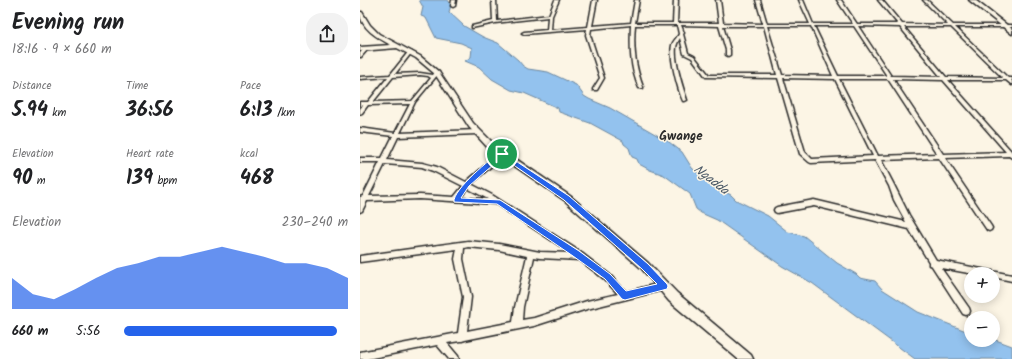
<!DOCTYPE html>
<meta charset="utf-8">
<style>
body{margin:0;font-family:Kalam,sans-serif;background:#f2f2f2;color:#202124;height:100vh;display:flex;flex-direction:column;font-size:15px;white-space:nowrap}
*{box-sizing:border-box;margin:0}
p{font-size:13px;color:#757577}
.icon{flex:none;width:22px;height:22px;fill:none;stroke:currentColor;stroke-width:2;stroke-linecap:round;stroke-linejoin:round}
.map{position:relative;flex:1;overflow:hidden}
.side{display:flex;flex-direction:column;background:#fff;width:360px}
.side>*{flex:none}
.controls{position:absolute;left:604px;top:267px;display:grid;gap:8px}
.controls a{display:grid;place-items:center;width:36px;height:36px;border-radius:50%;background:#fff;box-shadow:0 2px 10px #0003;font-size:20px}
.pin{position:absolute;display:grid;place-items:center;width:34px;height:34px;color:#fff;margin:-17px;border:2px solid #fff;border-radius:50%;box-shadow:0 1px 4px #0007}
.round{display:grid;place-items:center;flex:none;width:42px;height:42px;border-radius:16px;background:#f2f2f2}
.overview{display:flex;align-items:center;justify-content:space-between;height:68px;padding:0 12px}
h1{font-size:22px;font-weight:700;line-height:30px}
.figures{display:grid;grid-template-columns:repeat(3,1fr);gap:6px;height:68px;padding:4px 12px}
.figures div{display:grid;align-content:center}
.figures b{font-size:20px;font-weight:700}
.figures small{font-size:11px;font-weight:400}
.figures p{font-size:11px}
.chart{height:112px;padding:8px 12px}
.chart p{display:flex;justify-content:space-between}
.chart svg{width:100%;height:72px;margin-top:4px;fill:#2563eb;opacity:.7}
ul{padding:0 12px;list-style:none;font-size:13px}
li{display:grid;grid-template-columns:64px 48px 1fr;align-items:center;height:30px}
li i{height:10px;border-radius:5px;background:#2563eb}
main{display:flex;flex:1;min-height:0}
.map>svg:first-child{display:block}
</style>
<main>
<section class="side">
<div class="overview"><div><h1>Evening run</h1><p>18:16 · 9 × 660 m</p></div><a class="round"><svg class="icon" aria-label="share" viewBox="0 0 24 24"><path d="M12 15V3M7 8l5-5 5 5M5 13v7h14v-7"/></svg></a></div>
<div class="figures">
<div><p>Distance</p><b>5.94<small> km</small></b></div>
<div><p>Time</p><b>36:56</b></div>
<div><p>Pace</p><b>6:13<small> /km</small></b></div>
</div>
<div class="figures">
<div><p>Elevation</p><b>90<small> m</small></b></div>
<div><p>Heart rate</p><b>139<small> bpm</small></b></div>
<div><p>kcal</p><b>468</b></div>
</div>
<div class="chart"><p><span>Elevation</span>230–240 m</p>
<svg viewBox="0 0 160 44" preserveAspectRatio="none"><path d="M0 44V25L10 35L20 38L30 32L40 25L50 19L60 16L70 12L80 12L90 9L100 6L110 9L120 12L130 16L140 16L150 19L160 25V44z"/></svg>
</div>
<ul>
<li><b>660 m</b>5:56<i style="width:95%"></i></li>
</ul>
</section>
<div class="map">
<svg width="652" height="359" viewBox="0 0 652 359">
<rect width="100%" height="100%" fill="#fcf5e5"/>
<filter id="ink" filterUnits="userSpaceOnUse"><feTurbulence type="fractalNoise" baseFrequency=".025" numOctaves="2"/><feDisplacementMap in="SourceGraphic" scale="8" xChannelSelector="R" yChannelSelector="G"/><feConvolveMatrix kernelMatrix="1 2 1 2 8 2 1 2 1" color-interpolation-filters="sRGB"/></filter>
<g filter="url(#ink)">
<path fill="#93c2ee" stroke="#6986a0" d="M 59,0 L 88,0 L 91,5 L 89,12 L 104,26 L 123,37 L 138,43 L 158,60 L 163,66 L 168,69 L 188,72 L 216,85 L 224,96 L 229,99 L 250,108 L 309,142 L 322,152 L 332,168 L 353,186 L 371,195 L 376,200 L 408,216 L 428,232 L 444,236 L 477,263 L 496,274 L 500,278 L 515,281 L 522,289 L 558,312 L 611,333 L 611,340 L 633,339 L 652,346 L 652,359 L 555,359 L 452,283 L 422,266 L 357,220 L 341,213 L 336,209 L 330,194 L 304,175 L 290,170 L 279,164 L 277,159 L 272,157 L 269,148 L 264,144 L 263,141 L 230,123 L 199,112 L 198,108 L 164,93 L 151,90 L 132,79 L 119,67 L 105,61 L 111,57 L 112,48 L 101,43 L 76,38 L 66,18 L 61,16 L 63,7 Z"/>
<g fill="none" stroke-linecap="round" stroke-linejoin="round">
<defs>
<g id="minor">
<path d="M 92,0 L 96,0 L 95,6 L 93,7 L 91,6 Z"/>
<path d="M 132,0 L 136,0 L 137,21 L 189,15 L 195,0 L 199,0 L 192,16 L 191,30 L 228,27 L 233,0 L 237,0 L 232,26 L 271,23 L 275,0 L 279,0 L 275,23 L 313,23 L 314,0 L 318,0 L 317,23 L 359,23 L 356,0 L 360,0 L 363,23 L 403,24 L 396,0 L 400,0 L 407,24 L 450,24 L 439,0 L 443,0 L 453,24 L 493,24 L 477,0 L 481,0 L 497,24 L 538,24 L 518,0 L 522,0 L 542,24 L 588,25 L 563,0 L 567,0 L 593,25 L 652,25 L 652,27 L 595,27 L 648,78 L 652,78 L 652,80 L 651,80 L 652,81 L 652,85 L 646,80 L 588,80 L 652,152 L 652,158 L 649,156 L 585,158 L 631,226 L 632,228 L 631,230 L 629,231 L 627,230 L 579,158 L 521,160 L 534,185 L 549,215 L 576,260 L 652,275 L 652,281 L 633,277 L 633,274 L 614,274 L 581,268 L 609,308 L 610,311 L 609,314 L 606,315 L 603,314 L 572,266 L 569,265 L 569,262 L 549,229 L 454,206 L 417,213 L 415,212 L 414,210 L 415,208 L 417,207 L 454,200 L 546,222 L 534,200 L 529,186 L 515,160 L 451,163 L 449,162 L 440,154 L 418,78 L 346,77 L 332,58 L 324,54 L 320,38 C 319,40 318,41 317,44 C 312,55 323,88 327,100 L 325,101 L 323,101 C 318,90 309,57 312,45 C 313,41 317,38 319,34 L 317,25 L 275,25 C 273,48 275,65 283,87 L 283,88 L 279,88 C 270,68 270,47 271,25 L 231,29 L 230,35 L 244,78 L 237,90 L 233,90 L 233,89 L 240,78 L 226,35 L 227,29 L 164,34 L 162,33 L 164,32 L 187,30 L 188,17 L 135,23 L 112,28 L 112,26 L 133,21 ZM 321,25 L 359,26 L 366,50 L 366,55 L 368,56 L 370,55 L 370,50 L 363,26 L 404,26 L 417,75 L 349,75 L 334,56 L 328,53 L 323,34 L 324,33 ZM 407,26 L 451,26 L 473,76 L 422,75 ZM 454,26 L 494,26 L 527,76 L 478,76 ZM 498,26 L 540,27 L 581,77 L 531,76 ZM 544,27 L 591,27 L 643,78 L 586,77 ZM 423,78 L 475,79 L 513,156 L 452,159 L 445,152 ZM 479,79 L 528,79 L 577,154 L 518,156 ZM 533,79 L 583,80 L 646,152 L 583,154 Z"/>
<path d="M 5,48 L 8,49 L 1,57 L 0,57 L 0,53 Z"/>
<path d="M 49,51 L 52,52 L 35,74 L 60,73 L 73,75 L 75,72 L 79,72 L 79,73 L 55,102 L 40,133 L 117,130 L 120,132 L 117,134 L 38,137 L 27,160 L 62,163 L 77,167 L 106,182 L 140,153 L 144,153 L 145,154 L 144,155 L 111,184 L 132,195 L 219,251 L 250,275 L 266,292 L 304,282 L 307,283 L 308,286 L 307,289 L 227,309 L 174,326 L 105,340 L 102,341 L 100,341 L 87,343 L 98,356 L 99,359 L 89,359 L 77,345 L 7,359 L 0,359 L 0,352 L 98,333 L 103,297 L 95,259 L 97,249 L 0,262 L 0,256 L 108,241 L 139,244 L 180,252 L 211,253 L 136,204 L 60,199 L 7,201 L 2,211 L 0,212 L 0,197 L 3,196 L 20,162 L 0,162 L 0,158 L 22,158 L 33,136 L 0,132 L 0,128 L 35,133 L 50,104 L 8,105 L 2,113 L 0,114 L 0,109 L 3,105 L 0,106 L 0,102 L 8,102 L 28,77 L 0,79 L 0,77 L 30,75 ZM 60,75 L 68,76 L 71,78 L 52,101 L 13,102 L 33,77 ZM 25,164 L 62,167 L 73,171 L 103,186 L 94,197 L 60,195 L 9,196 ZM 107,188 L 128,199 L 101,198 ZM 108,247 L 139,250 L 167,256 L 155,307 L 153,322 L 107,331 L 111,297 L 103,259 L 104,248 ZM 174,257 L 180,258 L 220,260 L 244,279 L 258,294 L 227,301 L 174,318 L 162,320 L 163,307 Z"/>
</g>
<path id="tertiary" d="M 0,12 L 2,12 L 10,25 L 19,34 L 60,56 L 79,72 L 113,123 L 134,144 L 210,196 L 288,263 L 317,293 L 391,355 L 393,359 L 378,359 L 309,301 L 282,269 L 204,200 L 128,148 L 109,127 L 75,74 L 56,58 L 37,48 L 0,51 L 0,47 L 31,45 C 18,38 0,28 0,12 Z"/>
<path id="secondary" d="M 609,0 L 615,0 L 652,29 L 652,34 Z"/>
</defs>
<use href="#minor" stroke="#2b2b2b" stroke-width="3"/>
<use href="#tertiary" stroke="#2b2b2b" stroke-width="3"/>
<use href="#secondary" stroke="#2b2b2b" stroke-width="3"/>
<use href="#minor" fill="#fcf5e5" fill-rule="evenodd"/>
<use href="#tertiary" fill="#fcf5e5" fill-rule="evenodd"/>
<use href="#secondary" fill="#fcf5e5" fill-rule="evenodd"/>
</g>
</g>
<path fill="#2563eb" stroke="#fff" fill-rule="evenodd" d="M 142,152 L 209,196 L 288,264 L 307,284 L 308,286 L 307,289 L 265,300 L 262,299 L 245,279 L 213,256 L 137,204 L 94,202 C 92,191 131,157 142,152 ZM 142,157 L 204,200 L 282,269 L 297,284 L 266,291 L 250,274 L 219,251 L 140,200 L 101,198 L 109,186 Z"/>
<g text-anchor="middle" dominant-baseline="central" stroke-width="3" stroke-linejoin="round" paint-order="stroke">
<g font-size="13" font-weight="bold" fill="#2b2b2b" stroke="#fcf5e5">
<text x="321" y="136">Gwange</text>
</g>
<g font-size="13" font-style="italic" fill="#4a5866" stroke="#fcf5e5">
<text transform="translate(351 180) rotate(38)">Ngadda</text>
</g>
</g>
</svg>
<div class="controls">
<a>+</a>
<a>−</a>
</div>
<div class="pin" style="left:142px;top:154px;background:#1e9e55"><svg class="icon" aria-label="arrive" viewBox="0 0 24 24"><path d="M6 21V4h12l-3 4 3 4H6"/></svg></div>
</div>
</main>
